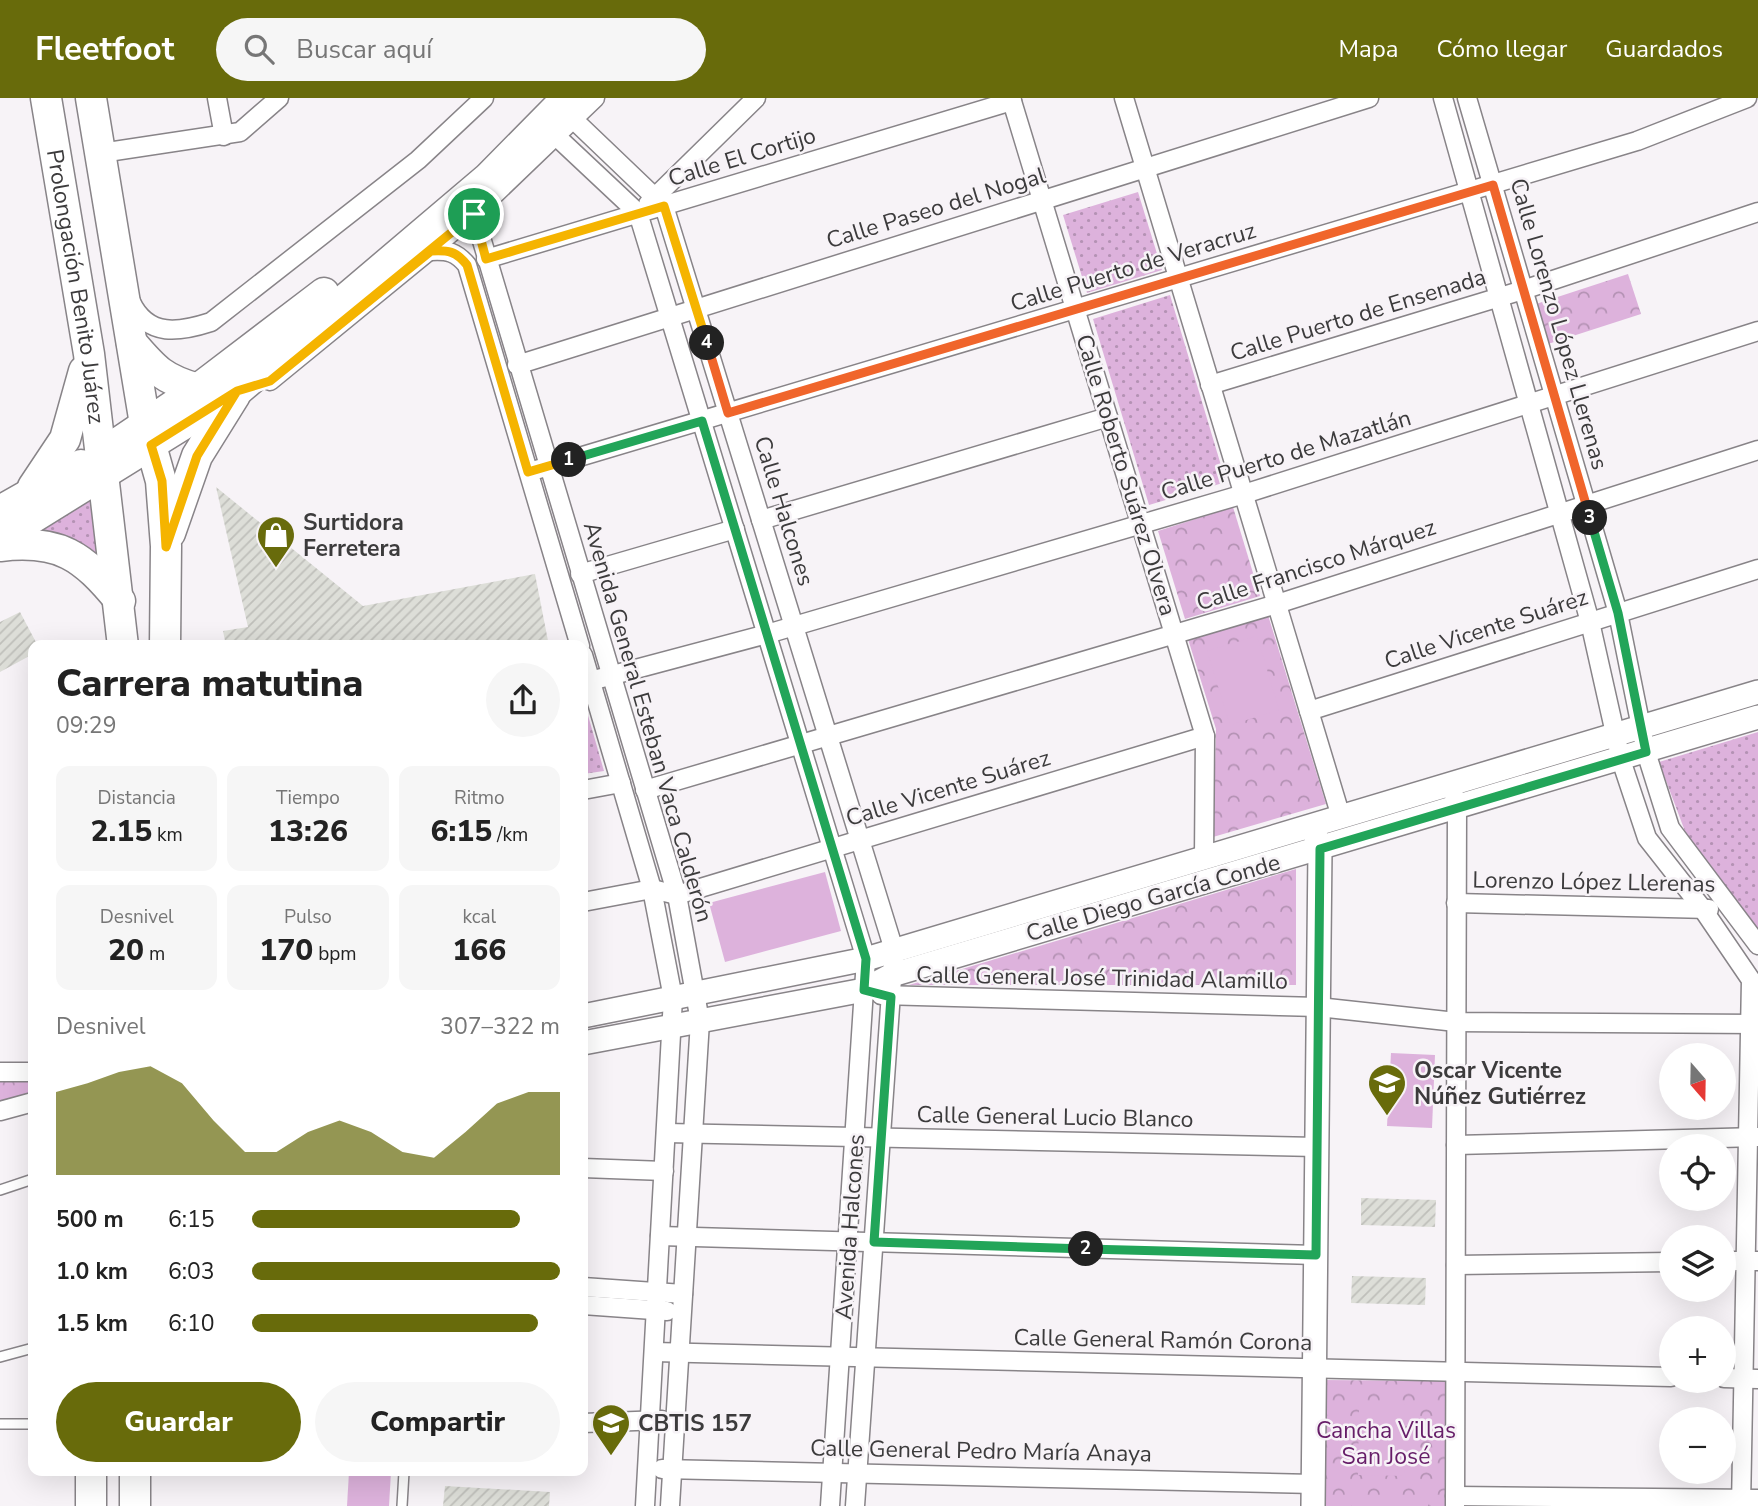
<!DOCTYPE html>
<html lang="es">
<meta charset="utf-8">
<style>
body{margin:0;font-family:"Nunito Sans",sans-serif;background:#f6f6f6;color:#222;height:100vh;display:flex;flex-direction:column;font-size:26px;white-space:nowrap}
*{box-sizing:border-box;margin:0}
p{font-size:23px;color:#767676}
.icon{flex:none;width:38px;height:38px;fill:none;stroke:currentColor;stroke-width:2;stroke-linecap:round;stroke-linejoin:round}
.map{position:relative;flex:1;overflow:hidden}
.sheet{position:absolute;left:28px;top:542px;width:560px;height:836px;display:flex;flex-direction:column;background:#fff;border-radius:14px;box-shadow:0 7px 28px #0002}
.sheet>*{flex:none}
.needle{width:46px;rotate:160deg}
.controls{position:absolute;left:1659px;top:945px;display:grid;gap:14px}
.controls a{display:grid;place-items:center;width:77px;height:77px;border-radius:50%;background:#fff;box-shadow:0 7px 28px #0002;font-size:35px}
.pin{position:absolute;display:grid;place-items:center;width:60px;height:60px;color:#fff;margin:-30px;border:4px solid #fff;border-radius:50%;box-shadow:0 2px 7px #0007}
.km{position:absolute;width:35px;height:35px;margin:-18px;border-radius:50%;background:#222;color:#fff;font-size:19px;line-height:35px;text-align:center}
.round{display:grid;place-items:center;flex:none;width:74px;height:74px;border-radius:37px;background:#f6f6f6}
.summary{display:flex;align-items:center;justify-content:space-between;height:119px;padding:0 28px}
h1{font-size:38px;font-weight:800;line-height:52px}
.stats{display:grid;grid-template-columns:repeat(3,1fr);gap:10px;height:119px;padding:7px 28px}
.stats div{display:grid;align-content:center;border-radius:14px;background:#f6f6f6;text-align:center}
.stats b{font-size:30px;font-weight:800}
.stats small{font-size:19px;font-weight:400}
.stats p{font-size:19px}
.chart{height:196px;padding:14px 28px}
.chart p{display:flex;justify-content:space-between}
.chart svg{width:100%;height:126px;margin-top:7px;fill:#686b0b;opacity:.7}
.action{display:flex;gap:14px;margin-top:auto;padding:14px 28px}
.action a{flex:1;height:80px;border-radius:42px;background:#686b0b;color:#fff;font-size:28px;font-weight:800;line-height:80px;text-align:center}
.action a+a{background:#f6f6f6;color:#222}
ul{padding:0 28px;list-style:none;font-size:23px}
li{display:grid;grid-template-columns:112px 84px 1fr;align-items:center;height:52px}
li i{height:18px;border-radius:9px;background:#686b0b}
header{display:flex;align-items:center;gap:42px;box-sizing:border-box;height:98px;padding:0 35px;background:#686b0b;color:#fff}
header strong{font-size:33px}
nav{display:flex;gap:38px;margin-inline-start:auto;font-size:24px}
.search{width:490px;height:63px;background:#f6f6f6;display:flex;align-items:center;gap:18px;box-sizing:border-box;padding:0 24px;border-radius:38px;color:#767676;font-size:26px}
.map>svg:first-child{display:block}
</style>
<header>
<strong>Fleetfoot</strong>
<div class="search"><svg class="icon" aria-label="search" viewBox="0 0 24 24"><circle cx="10" cy="10" r="6"/><path d="M15 15l6 6"/></svg>Buscar aquí</div>
<nav><a>Mapa</a><a>Cómo llegar</a><a>Guardados</a></nav>
</header>
<div class="map">
<svg width="1758" height="1408" viewBox="0 0 1758 1408">
<defs>
<pattern id="grass-dots" width="8" height="8" patternUnits="userSpaceOnUse" patternTransform="scale(1.75)"><rect width="8" height="8" fill="#ddb2dc"/><path d="M2 2h.1M6 6h.1" fill="none" stroke="#b492b4" stroke-width="1.8" stroke-linecap="round"/></pattern>
<pattern id="forest-crowns" width="20" height="18" patternUnits="userSpaceOnUse" patternTransform="scale(1.75)"><rect width="20" height="18" fill="#ddb2dc"/><path d="M2 6a3 3 0 1 1 6 0M12 15a3 3 0 1 1 6 0" fill="none" stroke="#b492b4"/></pattern>
<pattern id="building-hatch" width="6" height="6" patternUnits="userSpaceOnUse" patternTransform="scale(1.75)"><rect width="6" height="6" fill="#ddded8"/><path d="M-1 1l2-2M0 6l6-6M5 7l2-2" fill="none" stroke="#bfbfba"/></pattern>
</defs>
<rect width="100%" height="100%" fill="#f7f3f7"/>
<g fill="url(#grass-dots)">
<path d="M 1138,94 L 1162,172 L 1087,195 L 1063,117 Z"/>
<path d="M 1170,197 L 1226,384 L 1149,407 L 1093,221 Z"/>
<path d="M 91,399 L 103,473 L 14,442 Z"/>
<path d="M 583,600 L 604,673 L 583,676 Z"/>
<path d="M 1758,634 L 1758,833 L 1686,736 L 1659,664 Z"/>
</g>
<g fill="url(#forest-crowns)">
<path d="M 1628,176 L 1641,216 L 1548,246 L 1536,206 Z"/>
<path d="M 1233,409 L 1260,498 L 1185,521 L 1158,433 Z"/>
<path d="M 1268,517 L 1326,706 L 1213,739 L 1216,631 L 1188,541 Z"/>
<path d="M 1296,771 L 1296,887 L 909,887 Z"/>
<path d="M 0,982 L 33,982 L 33,994 L 0,1006 Z"/>
<path d="M 1323,1282 L 1450,1283 L 1449,1408 L 1324,1408 Z"/>
</g>
<g fill="#ddb2dc">
<path d="M 1257,538 L 1279,612 L 1230,627 L 1207,553 Z"/>
<path d="M 825,774 L 841,833 L 725,864 L 709,805 Z"/>
<path d="M 1391,955 L 1435,957 L 1432,1030 L 1387,1028 Z"/>
<path d="M 1359,1304 L 1405,1304 L 1404,1378 L 1358,1377 Z"/>
<path d="M 349,1374 L 391,1374 L 389,1408 L 347,1408 Z"/>
<rect x="1352" y="1398" width="76" height="10"/>
</g>
<g fill="url(#building-hatch)">
<path d="M 216,389 L 363,508 L 535,476 L 549,548 L 226,548 L 223,533 L 248,529 Z"/>
<path d="M 20,514 L 38,548 L 33,548 L 33,556 L 0,574 L 0,524 Z"/>
<path d="M 1361,1100 L 1436,1102 L 1435,1129 L 1361,1127 Z"/>
<path d="M 1352,1178 L 1426,1180 L 1425,1207 L 1351,1205 Z"/>
<path d="M 445,1388 L 550,1394 L 549,1408 L 443,1408 Z"/>
</g>
<g fill="none" stroke-linecap="round" stroke-linejoin="round">
<defs>
<g id="service">
<path d="M 0,1092 L 33,1081"/>
<path d="M 0,1259 L 33,1250"/>
<path d="M 0,1326 L 33,1326"/>
<path d="M 402,1408 L 404,1374"/>
</g>
<g id="minor">
<path d="M 217,0 L 224,38"/>
<path d="M 1011,0 L 1205,638 L 1204,760"/>
<path d="M 1124,0 L 1341,719"/>
<path d="M 1443,0 L 1590,524 L 1621,662 L 1647,740 L 1702,810 L 1751,882 L 1741,1408"/>
<path d="M 1467,0 L 1618,515 L 1646,654 L 1670,730 L 1758,847"/>
<path d="M 574,22 L 664,108 L 894,852 L 855,1408"/>
<path d="M 557,39 L 638,115 L 866,861 L 830,1408"/>
<path d="M 101,55 L 240,34 L 279,0"/>
<path d="M 648,106 L 756,0"/>
<path d="M 474,116 L 677,797 L 700,923 L 670,1408"/>
<path d="M 431,153 C 448,152 456,154 467,167 L 580,548"/>
<path d="M 486,161 L 1012,3"/>
<path d="M 131,204 C 148,240 180,234 211,224 L 418,62 L 484,0"/>
<path d="M 517,267 L 1369,0"/>
<path d="M 270,283 L 474,116 L 595,0"/>
<path d="M 1210,287 L 1523,192 L 1758,114"/>
<path d="M 529,374 L 1637,43 L 1747,0"/>
<path d="M 761,422 L 1108,319"/>
<path d="M 580,476 L 735,431"/>
<path d="M 583,557 L 652,791 L 673,900 L 645,1408"/>
<path d="M 583,585 L 767,536 L 1244,396 L 1758,233"/>
<path d="M 1309,613 L 1758,471"/>
<path d="M 583,692 L 621,685"/>
<path d="M 645,692 L 1277,506 L 1758,352"/>
<path d="M 1454,697 L 1457,710 L 1455,1408"/>
<path d="M 583,804 L 652,791 L 677,797 L 1205,638"/>
<path d="M 1456,805 L 1709,811"/>
<path d="M 881,897 L 1318,909 L 1456,924 L 1758,926"/>
<path d="M 0,974 L 33,974"/>
<path d="M 0,1013 L 33,1004"/>
<path d="M 666,1035 L 1317,1049"/>
<path d="M 1456,1047 L 1758,1039"/>
<path d="M 583,1070 L 664,1073"/>
<path d="M 660,1138 L 1316,1157"/>
<path d="M 1724,1163 L 1758,1163"/>
<path d="M 1456,1167 L 1671,1164"/>
<path d="M 583,1189 L 683,1196"/>
<path d="M 583,1207 L 667,1213"/>
<path d="M 654,1254 L 1671,1279"/>
<path d="M 1724,1280 L 1758,1281"/>
<path d="M 583,1325 L 662,1322"/>
<path d="M 662,1371 L 1314,1386"/>
<path d="M 1455,1398 L 1758,1401"/>
</g>
<g id="tertiary">
<path d="M 583,918 L 866,861 L 1758,594"/>
<path d="M 583,945 L 864,892 L 892,877 L 1758,619"/>
<path d="M 1313,1408 L 1320,751 L 1315,736"/>
</g>
<g id="primary">
<path id="s1" d="M 46,0 L 89,256 L 123,548"/>
<path d="M 91,0 L 145,326 L 161,383 L 166,448 L 165,548"/>
<path d="M 132,245 C 155,272 163,281 198,291"/>
<path d="M 121,343 L 198,291 L 324,195"/>
<path d="M 33,389 L 65,341 L 84,273"/>
<path d="M 0,413 L 81,367"/>
<path d="M 170,435 L 197,358 L 235,297"/>
<path d="M 0,440 L 237,293 L 488,80 L 567,0"/>
<path d="M 0,448 C 60,441 83,458 120,503"/>
<path d="M 91,1408 L 91,1374"/>
<path d="M 135,1408 L 135,1374"/>
</g>
</defs>
<use href="#service" stroke="#888488" stroke-width="12"/>
<use href="#minor" stroke="#888488" stroke-width="21"/>
<use href="#tertiary" stroke="#888488" stroke-width="26"/>
<use href="#primary" stroke="#888488" stroke-width="33"/>
<use href="#service" stroke="#fff" stroke-width="9"/>
<use href="#minor" stroke="#fff" stroke-width="18"/>
<use href="#tertiary" stroke="#fff" stroke-width="23"/>
<use href="#primary" stroke="#fff" stroke-width="30"/>
</g>
<g fill="none" stroke-linecap="round" stroke-linejoin="round">
<defs>
<path id="split-1" d="M 474,116 L 270,283 L 237,293 L 151,347 L 162,383 L 166,449 L 197,358 L 237,293 L 270,283 L 431,153 C 448,152 456,153 467,167 L 528,374 L 569,362"/>
<path id="split-2" d="M 569,362 L 702,323 L 866,861 L 864,892 L 891,899 L 874,1144 L 1086,1151"/>
<path id="split-3" d="M 1086,1151 L 1316,1157 L 1320,751 L 1646,654 L 1618,515 L 1590,420"/>
<path id="split-4" d="M 707,245 L 728,315 L 1493,87 L 1590,420"/>
<path id="split-5" d="M 474,116 L 486,161 L 664,108 L 707,245"/>
</defs>
<use href="#split-1" stroke="#fff" stroke-width="14"/>
<use href="#split-2" stroke="#fff" stroke-width="14"/>
<use href="#split-3" stroke="#fff" stroke-width="14"/>
<use href="#split-4" stroke="#fff" stroke-width="14"/>
<use href="#split-5" stroke="#fff" stroke-width="14"/>
<use href="#split-1" stroke="#f5b400" stroke-width="9"/>
<use href="#split-2" stroke="#22a559" stroke-width="9"/>
<use href="#split-3" stroke="#22a559" stroke-width="9"/>
<use href="#split-4" stroke="#f0652b" stroke-width="9"/>
<use href="#split-5" stroke="#f5b400" stroke-width="9"/>
</g>
<defs>
<symbol id="shop-pin" viewBox="-11 -11 22 30"><path d="M0 17L-7.5 6A9.5 9.5 0 1 1 7.5 6Z" fill="#686b0b" stroke="#f7f3f7"/><path d="M-5-2.5h2.3a2.7 3.5 0 0 1 5.4 0H5L5.5 6h-11ZM-1.5-2.5h3a1.5 2.3 0 0 0-3 0Z" fill="#fff"/></symbol>
<symbol id="school-pin" viewBox="-11 -11 22 30"><path d="M0 17L-7.5 6A9.5 9.5 0 1 1 7.5 6Z" fill="#686b0b" stroke="#f7f3f7"/><path d="M0-5L7-2L0 1L-7-2ZM-4 1L0 2.5L4 1V4Q0 6-4 4Z" fill="#fff"/></symbol>
<symbol id="university-pin" viewBox="-11 -11 22 30"><path d="M0 17L-7.5 6A9.5 9.5 0 1 1 7.5 6Z" fill="#686b0b" stroke="#f7f3f7"/><path d="M0-5L7-2L0 1L-7-2ZM-4 1L0 2.5L4 1V4Q0 6-4 4Z" fill="#fff"/></symbol>
</defs>
<g fill-rule="evenodd">
<use href="#shop-pin" x="254" y="415" width="44" height="60"/>
<use href="#school-pin" x="1365" y="963" width="44" height="60"/>
<use href="#university-pin" x="589" y="1303" width="44" height="60"/>
</g>
<g text-anchor="middle" dominant-baseline="central" stroke-width="5" stroke-linejoin="round" paint-order="stroke">
<g font-size="23" fill="#3c3b3c" stroke="#f7f3f7">
<text transform="translate(742 59) rotate(-17)">Calle El Cortijo</text>
<text transform="translate(936 110) rotate(-17)">Calle Paseo del Nogal</text>
<text transform="translate(1133 169) rotate(-17)">Calle Puerto de Veracruz</text>
<text stroke="none"><textPath href="#s1" startOffset="191">Prolongación Benito Juárez</textPath></text>
<text transform="translate(1358 217) rotate(-17)">Calle Puerto de Ensenada</text>
<text transform="translate(1559 226) rotate(74)">Calle Lorenzo López Llerenas</text>
<text transform="translate(1286 357) rotate(-17)">Calle Puerto de Mazatlán</text>
<text transform="translate(1126 377) rotate(73)">Calle Roberto Suárez Olvera</text>
<text transform="translate(784 413) rotate(73)">Calle Halcones</text>
<text transform="translate(1316 467) rotate(-18)">Calle Francisco Márquez</text>
<text transform="translate(1486 531) rotate(-18)">Calle Vicente Suárez</text>
<text transform="translate(648 624) rotate(74)">Avenida General Esteban Vaca Calderón</text>
<text transform="translate(948 690) rotate(-17)">Calle Vicente Suárez</text>
<text transform="translate(1594 784) rotate(1)">Lorenzo López Llerenas</text>
<text transform="translate(1153 800) rotate(-16)">Calle Diego García Conde</text>
<text transform="translate(1102 880) rotate(1)">Calle General José Trinidad Alamillo</text>
<text transform="translate(1055 1019) rotate(1)">Calle General Lucio Blanco</text>
<text transform="translate(850 1129) rotate(-86)">Avenida Halcones</text>
<text transform="translate(1163 1242) rotate(1)">Calle General Ramón Corona</text>
<text transform="translate(981 1353) rotate(1)">Calle General Pedro María Anaya</text>
</g>
<g font-size="23" font-weight="bold" fill="#3c3b3c" stroke="#f7f3f7" text-anchor="start">
<text x="303" y="424">Surtidora<tspan x="303" dy="26">Ferretera</tspan></text>
<text x="1414" y="972">Oscar Vicente<tspan x="1414" dy="26">Núñez Gutiérrez</tspan></text>
<text x="638" y="1325">CBTIS 157</text>
</g>
<g font-size="23" fill="#661d68" stroke="#f7f3f7">
<text x="1386" y="1332">Cancha Villas<tspan x="1386" dy="26">San José</tspan></text>
</g>
</g>
</svg>
<div class="controls">
<a><svg class="needle" viewBox="-14 -14 28 28"><path d="M0-13l5 13h-10z" fill="#e53935"/><path d="M0 13l5-13h-10z" fill="#767676"/></svg></a>
<a><svg class="icon" aria-label="locate" viewBox="0 0 24 24"><circle cx="12" cy="12" r="6"/><path d="M12 2v4M12 18v4M2 12h4M18 12h4"/></svg></a>
<a><svg class="icon" aria-label="layers" viewBox="0 0 24 24"><path d="M12 4l9 5-9 5-9-5zM3 14l9 5 9-5"/></svg></a>
<a>+</a>
<a>−</a>
</div>
<div class="pin" style="left:474px;top:116px;background:#1e9e55"><svg class="icon" aria-label="arrive" viewBox="0 0 24 24"><path d="M6 21V4h12l-3 4 3 4H6"/></svg></div>
<b class="km" style="left:569px;top:362px">1</b>
<b class="km" style="left:1086px;top:1151px">2</b>
<b class="km" style="left:1590px;top:420px">3</b>
<b class="km" style="left:707px;top:245px">4</b>
<section class="sheet">
<div class="summary"><div><h1>Carrera matutina</h1><p>09:29</p></div><a class="round"><svg class="icon" aria-label="share" viewBox="0 0 24 24"><path d="M12 15V3M7 8l5-5 5 5M5 13v7h14v-7"/></svg></a></div>
<div class="stats">
<div><p>Distancia</p><b>2.15<small> km</small></b></div>
<div><p>Tiempo</p><b>13:26</b></div>
<div><p>Ritmo</p><b>6:15<small> /km</small></b></div>
</div>
<div class="stats">
<div><p>Desnivel</p><b>20<small> m</small></b></div>
<div><p>Pulso</p><b>170<small> bpm</small></b></div>
<div><p>kcal</p><b>166</b></div>
</div>
<div class="chart"><p><span>Desnivel</span>307–322 m</p>
<svg viewBox="0 0 160 44" preserveAspectRatio="none"><path d="M0 44V15L10 12L20 8L30 6L40 12L50 25L60 36L70 36L80 29L90 25L100 29L110 36L120 38L130 29L140 19L150 15L160 15V44z"/></svg>
</div>
<ul>
<li><b>500 m</b>6:15<i style="width:87%"></i></li>
<li><b>1.0 km</b>6:03<i style="width:100%"></i></li>
<li><b>1.5 km</b>6:10<i style="width:93%"></i></li>
</ul>
<div class="action"><a>Guardar</a><a>Compartir</a></div>
</section>
</div>
